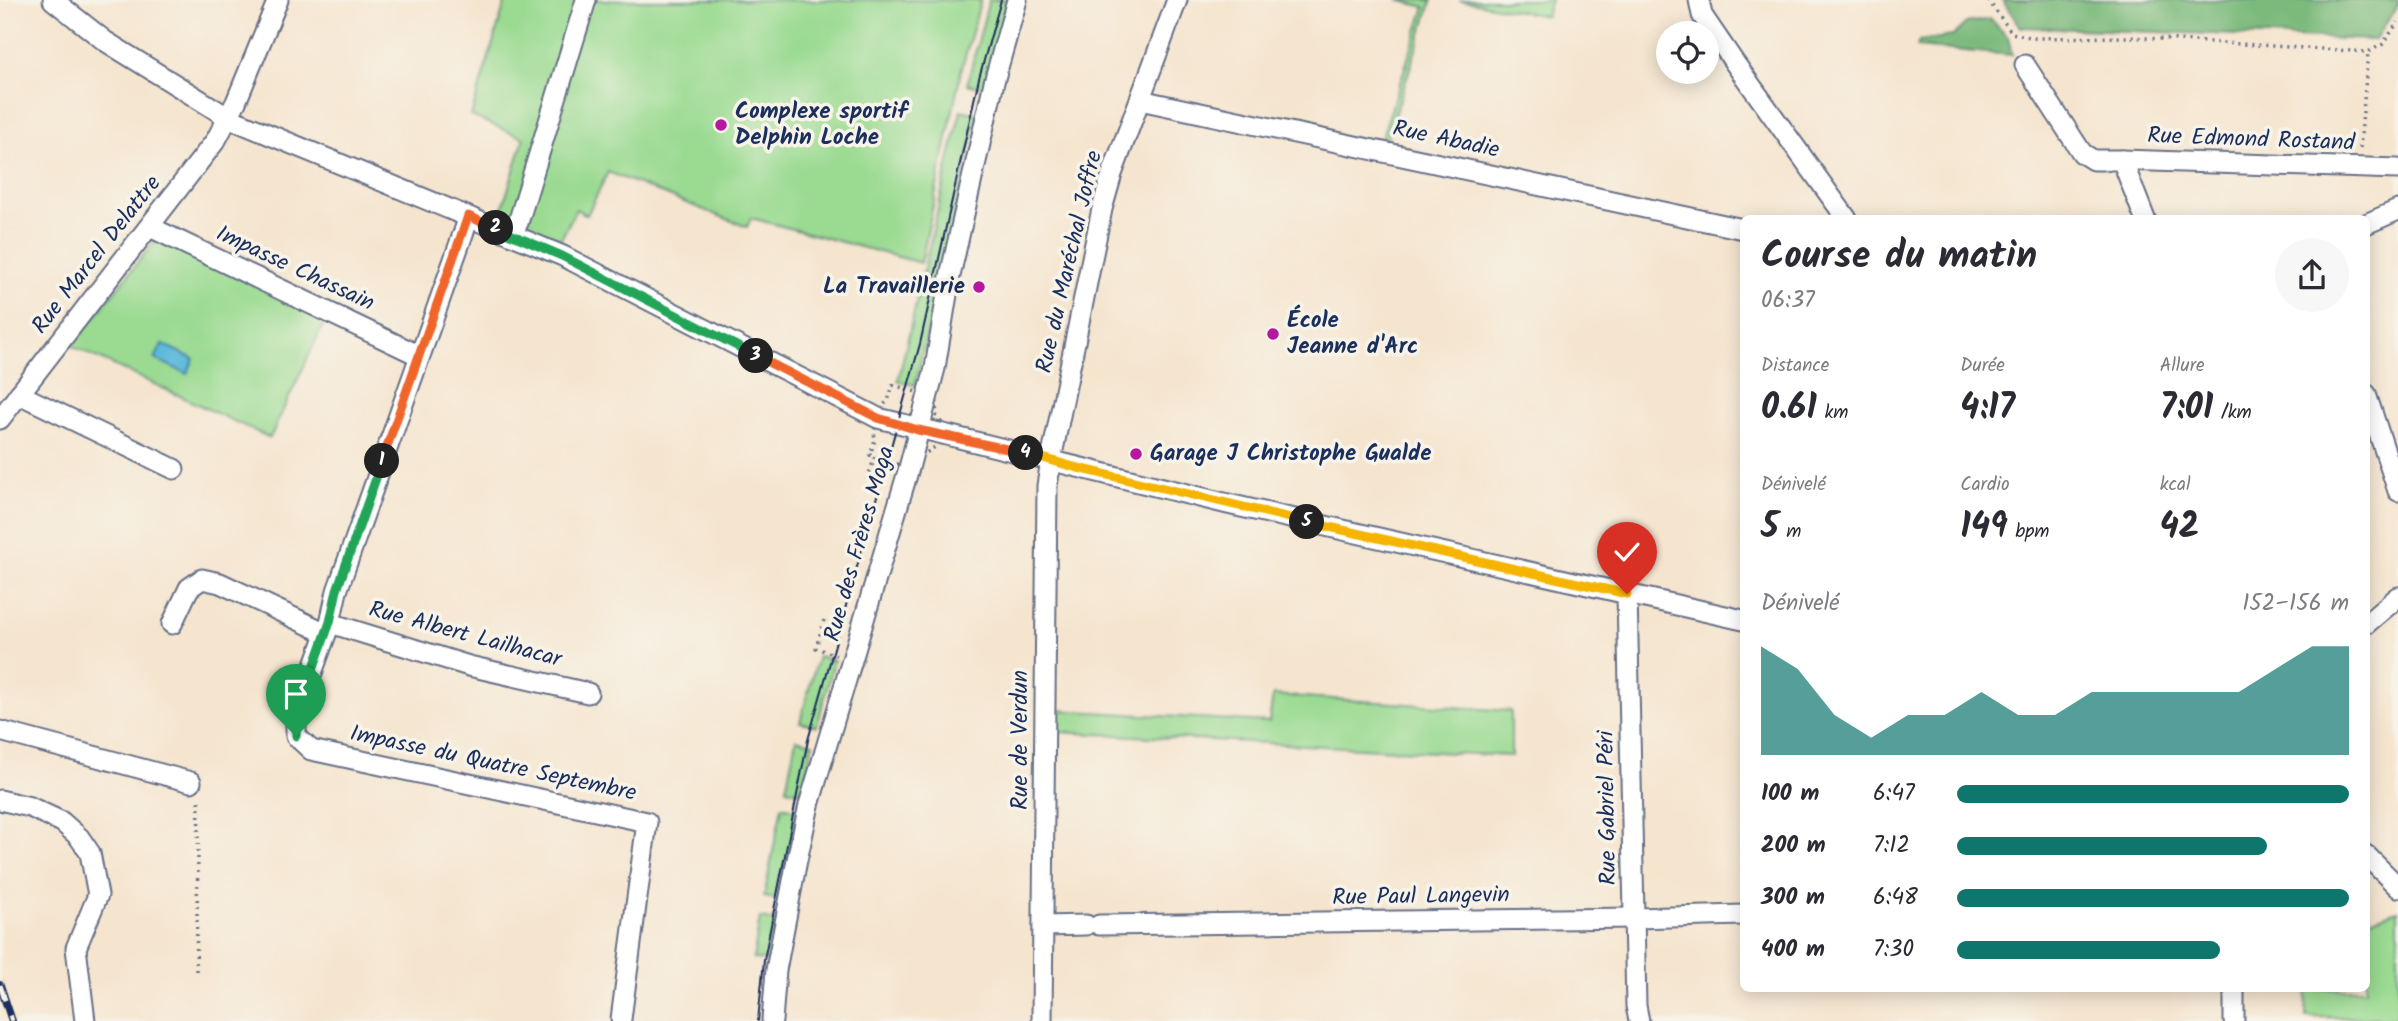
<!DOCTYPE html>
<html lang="fr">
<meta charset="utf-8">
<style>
body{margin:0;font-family:Kalam,sans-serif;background:#f7f7f7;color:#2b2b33;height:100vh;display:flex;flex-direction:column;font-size:26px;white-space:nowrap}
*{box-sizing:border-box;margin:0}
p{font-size:23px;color:#7c7c81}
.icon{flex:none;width:38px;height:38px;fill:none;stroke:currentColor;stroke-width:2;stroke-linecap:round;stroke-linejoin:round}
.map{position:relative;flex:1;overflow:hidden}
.drawer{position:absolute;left:1740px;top:215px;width:630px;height:777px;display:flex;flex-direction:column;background:#fff;border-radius:10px;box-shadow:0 4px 18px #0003}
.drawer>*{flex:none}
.buttons{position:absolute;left:1656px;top:21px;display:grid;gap:14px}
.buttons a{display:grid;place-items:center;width:63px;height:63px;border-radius:50%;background:#fff;box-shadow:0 4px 18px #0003;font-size:35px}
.pin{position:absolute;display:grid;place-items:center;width:60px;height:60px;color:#fff;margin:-72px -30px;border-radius:50% 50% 50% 0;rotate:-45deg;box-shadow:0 0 7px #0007}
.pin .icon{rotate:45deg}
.km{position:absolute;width:35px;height:35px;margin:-18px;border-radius:50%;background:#222;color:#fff;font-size:19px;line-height:35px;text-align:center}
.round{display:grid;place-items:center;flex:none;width:74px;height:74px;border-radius:37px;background:#f7f7f7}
.overview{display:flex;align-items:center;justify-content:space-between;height:119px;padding:0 21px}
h1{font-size:38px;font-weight:600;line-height:52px}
.figures{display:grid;grid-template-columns:repeat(3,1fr);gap:10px;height:119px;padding:7px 21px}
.figures div{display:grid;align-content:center}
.figures b{font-size:35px;font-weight:600}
.figures small{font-size:19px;font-weight:400}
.figures p{font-size:19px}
.chart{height:196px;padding:14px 21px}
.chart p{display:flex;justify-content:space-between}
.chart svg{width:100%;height:126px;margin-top:7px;fill:#0f766e;opacity:.7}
ul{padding:0 21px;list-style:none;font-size:23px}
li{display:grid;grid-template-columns:112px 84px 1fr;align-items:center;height:52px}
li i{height:18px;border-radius:9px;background:#0f766e}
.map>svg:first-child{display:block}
</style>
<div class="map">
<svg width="2398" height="1021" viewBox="0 0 2398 1021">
<rect width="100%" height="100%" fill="#f7f3e8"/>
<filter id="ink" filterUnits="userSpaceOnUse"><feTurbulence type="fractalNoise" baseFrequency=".0143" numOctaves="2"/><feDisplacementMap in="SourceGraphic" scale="14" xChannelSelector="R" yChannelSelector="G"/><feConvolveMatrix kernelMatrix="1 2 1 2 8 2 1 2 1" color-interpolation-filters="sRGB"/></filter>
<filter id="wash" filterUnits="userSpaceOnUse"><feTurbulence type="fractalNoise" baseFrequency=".00686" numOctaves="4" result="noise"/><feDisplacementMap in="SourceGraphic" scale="28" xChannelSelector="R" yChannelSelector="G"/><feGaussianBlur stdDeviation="1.57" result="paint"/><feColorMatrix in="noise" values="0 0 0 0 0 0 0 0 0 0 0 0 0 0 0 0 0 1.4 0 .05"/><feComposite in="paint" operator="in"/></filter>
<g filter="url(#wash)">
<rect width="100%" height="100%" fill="#f5e5cf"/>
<g fill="#9ada91" stroke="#5a8478" stroke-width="2">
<path d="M 506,0 L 981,0 L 961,71 L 921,263 L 751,218 L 747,227 L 608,172 L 587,215 L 576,209 L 561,239 L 500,216 L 524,138 L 471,116 Z"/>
<path d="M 989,0 L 1007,0 L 984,88 L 967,84 Z"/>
<path d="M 1398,0 L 1432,0 L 1386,142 L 1381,140 L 1425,7 Z"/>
<path d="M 1459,0 L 1551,0 L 1546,16 Z"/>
<path d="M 961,110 L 978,114 L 915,385 L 898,381 Z"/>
<path d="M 157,238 L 326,319 L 270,438 L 72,346 Z"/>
<path d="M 818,656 L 834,661 L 817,726 L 800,722 Z"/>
<path d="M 1273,695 L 1511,711 L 1511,756 L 1057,732 L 1057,710 L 1269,722 Z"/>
<path d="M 796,739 L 813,743 L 802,792 L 786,789 Z"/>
<path d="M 782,806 L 799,810 L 781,900 L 764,897 Z"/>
<path d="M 2398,910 L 2398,1018 L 2306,1017 L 2307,989 L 2366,989 L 2366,921 Z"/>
<path d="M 760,918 L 777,921 L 769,961 L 753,959 Z"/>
</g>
<g fill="#7bba7b" stroke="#4b746c" stroke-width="2">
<path d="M 2002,0 L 2398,0 L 2398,5 L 2375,40 L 2021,27 Z"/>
<path d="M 1990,19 L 2008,37 L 2012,55 L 1917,47 L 1919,41 L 1953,36 L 1966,23 Z"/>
</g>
<path fill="#5dbadb" stroke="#3c749c" stroke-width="2" d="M 162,344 L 194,359 L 187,374 L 155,359 Z"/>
</g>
<g filter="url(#ink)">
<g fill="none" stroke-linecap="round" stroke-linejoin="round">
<defs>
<g id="minor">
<path d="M 53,0 L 105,41 L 229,118 L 563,256 L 878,418 L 1228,504 L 1743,620"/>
<path d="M 1699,0 L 1702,15 L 1734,62 L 1847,219"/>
<path d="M 2025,65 L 2082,153 L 2093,160 L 2122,160"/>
<path d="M 1140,100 L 1743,229"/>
<path d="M 469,217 L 337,591 L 330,623 L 296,717 L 296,736 L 311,750 L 647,822 L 621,1019"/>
<path d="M 2145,219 L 2122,160 L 2398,169"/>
<path d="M 518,223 L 586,0"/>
<path d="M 2366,224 L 2398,210"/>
<path d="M 150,227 L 418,355"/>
<path d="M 19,394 L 174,469"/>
<path d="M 2366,394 L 2398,491"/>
<path d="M 0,419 L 216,140 L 236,102 L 278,0"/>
<path d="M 1627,594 L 1636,1006 L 1639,1021"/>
<path d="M 330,623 L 469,666 L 588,693"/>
<path d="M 172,624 L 189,588 L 202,579 L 220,583 L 326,633"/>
<path d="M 2366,624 L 2398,597"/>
<path d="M 0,731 L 191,782"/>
<path d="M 0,800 L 30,807 L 62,822 L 79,837 L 90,853 L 98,895 L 76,948 L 85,1021"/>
<path d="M 2366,855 L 2398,887"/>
<path d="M 1099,925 L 1635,918 L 1743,915"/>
<path d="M 1044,926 L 1086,925"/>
<path d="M 772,1021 L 776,970 L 797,860 L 809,805 L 909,468 L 935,368 L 950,276 L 994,82 L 1017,0"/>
<path d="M 1042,1021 L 1047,486 L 1051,460 L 1102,209 L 1112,174 L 1177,0"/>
<path d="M 2234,1021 L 2234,989"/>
</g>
</defs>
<use href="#minor" stroke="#676f86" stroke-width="23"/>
<g stroke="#676f86" stroke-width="3.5" stroke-dasharray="2 5" stroke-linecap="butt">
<path d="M 1988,0 L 2012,33 L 2034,38 L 2130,37 L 2368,52 L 2383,44 L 2398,22"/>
<path d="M 2360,148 L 2368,52"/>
<path d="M 893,385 L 937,398 L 936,415 L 941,422 L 935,447 L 920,457 L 915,470 L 870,455 L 875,440 L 874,432 L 881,407 L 888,401 Z"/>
<path d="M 867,479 L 875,457"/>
<path d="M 824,620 L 816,648 L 836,655"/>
<path d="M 196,971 L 199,798"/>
</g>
<use href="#minor" stroke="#fff" stroke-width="19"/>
<path stroke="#1b2f5e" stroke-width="2" d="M 758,1021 L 764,960 L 808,740 L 920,344 L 979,78 L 1001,0"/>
<defs>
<path id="rail" d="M 0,985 L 12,1021"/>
</defs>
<use href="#rail" stroke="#1b2f5e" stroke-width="8"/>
<use href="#rail" stroke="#f7f3e8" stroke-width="5" stroke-dasharray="16" stroke-linecap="butt"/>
</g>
</g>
<g fill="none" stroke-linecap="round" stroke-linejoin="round" filter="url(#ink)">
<defs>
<path id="split-1" d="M 296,736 L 296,717 L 330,622 L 337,590 L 382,461"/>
<path id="split-2" d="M 382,461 L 468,216 L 496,228"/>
<path id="split-3" d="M 496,228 L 562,256 L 756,356"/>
<path id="split-4" d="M 756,356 L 878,418 L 918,430 L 1026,453"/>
<path id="split-5" d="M 1026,453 L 1074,467 L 1307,522"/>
<path id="split-6" d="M 1307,522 L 1627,594"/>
</defs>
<use href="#split-1" stroke="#fff" stroke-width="14"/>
<use href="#split-2" stroke="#fff" stroke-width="14"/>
<use href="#split-3" stroke="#fff" stroke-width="14"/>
<use href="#split-4" stroke="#fff" stroke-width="14"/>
<use href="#split-5" stroke="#fff" stroke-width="14"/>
<use href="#split-6" stroke="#fff" stroke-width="14"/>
<use href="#split-1" stroke="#22a559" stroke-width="9"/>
<use href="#split-2" stroke="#f0652b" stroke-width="9"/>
<use href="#split-3" stroke="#22a559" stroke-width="9"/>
<use href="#split-4" stroke="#f0652b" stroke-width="9"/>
<use href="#split-5" stroke="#f5b400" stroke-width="9"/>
<use href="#split-6" stroke="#f5b400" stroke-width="9"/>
</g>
<g fill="#b5179e" stroke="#f7f3e8" stroke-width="2.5">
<circle cx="721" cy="125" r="7"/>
<circle cx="979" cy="287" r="7"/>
<circle cx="1273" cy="334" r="7"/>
<circle cx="1136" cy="454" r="7"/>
</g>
<g text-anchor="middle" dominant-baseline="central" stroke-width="7" stroke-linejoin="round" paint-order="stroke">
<g font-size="23" font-weight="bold" fill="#1b2f5e" stroke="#f7f3e8" text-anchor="start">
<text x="735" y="112">Complexe sportif<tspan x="735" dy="26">Delphin Loche</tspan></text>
<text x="965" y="287" text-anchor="end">La Travaillerie</text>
<text x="1287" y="321">École<tspan x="1287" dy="26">Jeanne d'Arc</tspan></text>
<text x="1150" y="454">Garage J Christophe Gualde</text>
</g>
<g font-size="23" fill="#1b2f5e" stroke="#f7f3e8">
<text transform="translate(1446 140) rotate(12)">Rue Abadie</text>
<text transform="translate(2251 140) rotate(2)">Rue Edmond Rostand</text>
<text transform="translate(97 255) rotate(-52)">Rue Marcel Delattre</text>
<text transform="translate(1070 262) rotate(-77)">Rue du Maréchal Joffre</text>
<text transform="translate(295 269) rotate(25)">Impasse Chassain</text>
<text transform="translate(860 544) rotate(-74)">Rue des Frères Moga</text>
<text transform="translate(465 635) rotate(15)">Rue Albert Lailhacar</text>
<text transform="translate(1021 740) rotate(-90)">Rue de Verdun</text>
<text transform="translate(493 764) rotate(12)">Impasse du Quatre Septembre</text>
<text transform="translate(1608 808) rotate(-91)">Rue Gabriel Péri</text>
<text transform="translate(1421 897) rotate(-1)">Rue Paul Langevin</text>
</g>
</g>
</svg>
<div class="buttons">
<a><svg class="icon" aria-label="locate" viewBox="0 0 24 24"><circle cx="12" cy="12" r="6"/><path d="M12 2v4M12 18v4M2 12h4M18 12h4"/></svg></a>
</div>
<div class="pin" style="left:296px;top:736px;background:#1e9e55"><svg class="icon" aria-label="arrive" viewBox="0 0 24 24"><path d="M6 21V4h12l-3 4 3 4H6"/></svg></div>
<div class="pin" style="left:1627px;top:594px;background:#d93025"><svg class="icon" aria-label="check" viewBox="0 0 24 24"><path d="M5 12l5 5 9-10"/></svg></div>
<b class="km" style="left:382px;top:461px">1</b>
<b class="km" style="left:496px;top:228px">2</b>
<b class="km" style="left:756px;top:356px">3</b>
<b class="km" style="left:1026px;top:453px">4</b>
<b class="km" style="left:1307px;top:522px">5</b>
<section class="drawer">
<div class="overview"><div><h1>Course du matin</h1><p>06:37</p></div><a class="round"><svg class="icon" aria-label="share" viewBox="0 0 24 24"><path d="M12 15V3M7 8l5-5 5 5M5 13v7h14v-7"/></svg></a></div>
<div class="figures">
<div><p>Distance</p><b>0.61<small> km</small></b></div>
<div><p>Durée</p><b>4:17</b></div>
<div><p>Allure</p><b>7:01<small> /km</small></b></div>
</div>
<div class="figures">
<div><p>Dénivelé</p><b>5<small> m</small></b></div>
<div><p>Cardio</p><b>149<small> bpm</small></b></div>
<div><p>kcal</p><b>42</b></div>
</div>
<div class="chart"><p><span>Dénivelé</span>152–156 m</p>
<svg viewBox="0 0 160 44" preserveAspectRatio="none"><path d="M0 44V6L10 14L20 30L30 38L40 30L50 30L60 22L70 30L80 30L90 22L100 22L110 22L120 22L130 22L140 14L150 6L160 6V44z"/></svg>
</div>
<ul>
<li><b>100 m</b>6:47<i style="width:100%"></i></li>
<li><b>200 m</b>7:12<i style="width:79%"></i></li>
<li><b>300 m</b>6:48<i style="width:100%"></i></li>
<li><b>400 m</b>7:30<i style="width:67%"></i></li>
</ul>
</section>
</div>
